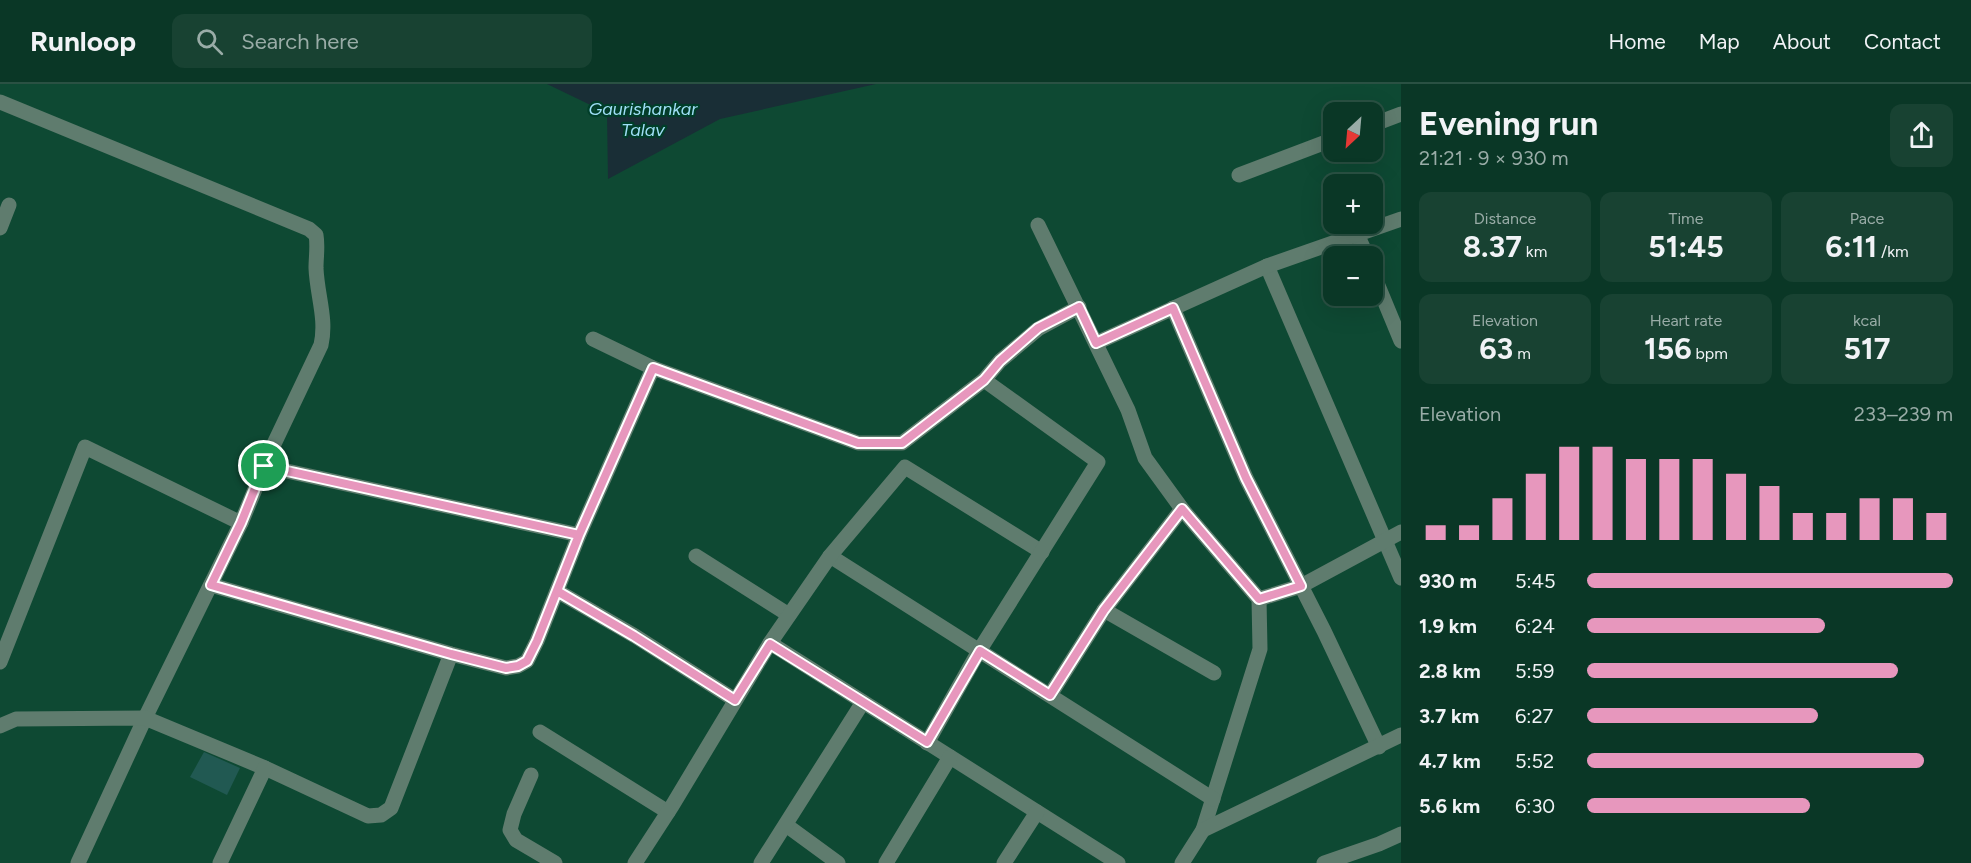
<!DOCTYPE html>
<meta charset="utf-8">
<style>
body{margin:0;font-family:Figtree,sans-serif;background:#184232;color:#f1f3f6;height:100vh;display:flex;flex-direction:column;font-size:22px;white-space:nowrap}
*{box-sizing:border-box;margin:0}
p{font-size:20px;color:#99aca7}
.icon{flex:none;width:33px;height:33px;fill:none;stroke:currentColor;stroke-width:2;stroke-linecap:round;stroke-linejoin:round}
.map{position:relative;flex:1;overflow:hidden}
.sheet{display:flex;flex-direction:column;background:#0a3726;width:570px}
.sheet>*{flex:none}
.needle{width:39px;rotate:206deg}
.buttons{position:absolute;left:1323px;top:18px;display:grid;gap:12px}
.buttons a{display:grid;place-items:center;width:60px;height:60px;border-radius:12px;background:#0a3726;box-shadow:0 6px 24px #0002,0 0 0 2px #2a5143;font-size:30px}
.pin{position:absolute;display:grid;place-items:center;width:51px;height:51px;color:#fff;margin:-26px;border:3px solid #fff;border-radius:50%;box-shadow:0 2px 6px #0007}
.round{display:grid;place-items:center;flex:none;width:63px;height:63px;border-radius:12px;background:#184232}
.headline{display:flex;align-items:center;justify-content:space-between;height:102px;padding:0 18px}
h1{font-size:33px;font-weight:700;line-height:45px}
.stats{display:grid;grid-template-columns:repeat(3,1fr);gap:9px;height:102px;padding:6px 18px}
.stats div{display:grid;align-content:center;border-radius:12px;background:#184232;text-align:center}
.stats b{font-size:30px;font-weight:700}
.stats small{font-size:16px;font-weight:400}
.stats p{font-size:16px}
.chart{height:168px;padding:12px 18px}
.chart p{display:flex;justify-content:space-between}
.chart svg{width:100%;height:108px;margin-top:6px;stroke:#e797bd;stroke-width:6}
ul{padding:0 18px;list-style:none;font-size:20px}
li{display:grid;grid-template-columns:96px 72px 1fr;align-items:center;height:45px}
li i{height:15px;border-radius:8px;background:#e797bd}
header{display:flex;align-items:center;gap:36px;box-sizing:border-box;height:84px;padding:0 30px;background:#0a3726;border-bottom:2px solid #2a5143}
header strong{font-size:28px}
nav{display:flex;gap:33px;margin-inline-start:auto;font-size:21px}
.search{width:420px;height:54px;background:#184232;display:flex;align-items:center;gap:15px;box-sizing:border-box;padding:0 21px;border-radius:12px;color:#99aca7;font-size:22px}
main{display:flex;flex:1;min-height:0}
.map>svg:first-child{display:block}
</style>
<header>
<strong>Runloop</strong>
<div class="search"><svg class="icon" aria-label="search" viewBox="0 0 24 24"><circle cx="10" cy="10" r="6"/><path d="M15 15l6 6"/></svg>Search here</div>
<nav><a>Home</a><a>Map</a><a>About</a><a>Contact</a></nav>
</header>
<main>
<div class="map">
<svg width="1401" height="779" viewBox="0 0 1401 779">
<rect width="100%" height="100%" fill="#0e4933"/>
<path fill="#192e36" d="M 547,0 L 876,0 L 720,35 L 608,95 L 607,29 Z"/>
<path fill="#215952" d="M 204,668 L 240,684 L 227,711 L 190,693 Z"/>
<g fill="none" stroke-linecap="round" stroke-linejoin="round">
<g stroke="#5f7c6e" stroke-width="15">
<path d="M 0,18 L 309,145 L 316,151 C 318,162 316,173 316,184 C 317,211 327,235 321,261 L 273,362 L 241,439"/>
<path d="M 1372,41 L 1401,30"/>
<path d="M 1239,91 L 1334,55"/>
<path d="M 1038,141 L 1128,326 L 1145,374 L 1182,425 L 1259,515 L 1260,565 L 1203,746"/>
<path d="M 0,144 L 9,121"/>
<path d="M 1357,150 L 1367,172"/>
<path d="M 1267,182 L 1401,494"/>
<path d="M 1372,187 L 1401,257"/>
<path d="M 1173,224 L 1246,394 L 1324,547 L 1379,663"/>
<path d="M 593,255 L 653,284 L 858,359 L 902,359 L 984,296 L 1000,277 L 1038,245 L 1079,223"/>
<path d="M 1096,259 L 1267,182 L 1401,135"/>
<path d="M 264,382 L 579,451"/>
<path d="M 696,472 L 789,531"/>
<path d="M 830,472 L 1213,715"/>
<path d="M 211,501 L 451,570 L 506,584 L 518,582 L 527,577 L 537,557 L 579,451 L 653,284"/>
<path d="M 557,507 L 635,552 L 735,616"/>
<path d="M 1259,515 L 1301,502 L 1401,448"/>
<path d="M 1104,526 L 1214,589"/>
<path d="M 770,559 L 830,472 L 905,383 L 1042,468"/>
<path d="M 0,578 L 85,363 L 241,439 L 145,634 L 78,779"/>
<path d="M 1050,611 L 1104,526 L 1182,425"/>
<path d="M 0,642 L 16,635 L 145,634 L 265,684 L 368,732 L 381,731 L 391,724 L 451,570"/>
<path d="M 540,648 L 668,728"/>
<path d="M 927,659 L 979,567 L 1098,378 L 984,296"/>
<path d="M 531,691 L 514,730 L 510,746 L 516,756 L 555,779"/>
<path d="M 786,741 L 838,779"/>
<path d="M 220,779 L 265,684"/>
<path d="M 635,779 L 672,722 L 770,559 L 1118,779"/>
<path d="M 761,779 L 863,618"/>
<path d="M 886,779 L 950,673"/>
<path d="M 1004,779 L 1037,728"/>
<path d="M 1182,779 L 1203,746 L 1401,651"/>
<path d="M 1324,779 L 1379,760 L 1401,750"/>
</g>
</g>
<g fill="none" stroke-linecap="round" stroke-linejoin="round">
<defs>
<path id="route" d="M 264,382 L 579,451 L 557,507 L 634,552 L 735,616 L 770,560 L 927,658 L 980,567 L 1050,611 L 1104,526 L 1182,425 L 1259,515 L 1301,502 L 1246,394 L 1173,224 L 1096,259 L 1079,223 L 1038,244 L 1000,277 L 984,296 L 902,359 L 858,359 L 653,284 L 579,451 L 537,557 L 527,577 L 518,582 L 506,584 L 451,570 L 211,501 L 241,439 L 264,382"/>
</defs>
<use href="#route" stroke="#fff" stroke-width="12"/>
<use href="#route" stroke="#e797bd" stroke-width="8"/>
</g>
<g text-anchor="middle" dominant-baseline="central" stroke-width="4.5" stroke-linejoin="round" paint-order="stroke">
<g font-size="18" font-style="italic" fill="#9fdef6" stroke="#003e29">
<text x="643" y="25">Gaurishankar<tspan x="643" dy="21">Talav</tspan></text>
</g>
</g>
</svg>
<div class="buttons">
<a><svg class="needle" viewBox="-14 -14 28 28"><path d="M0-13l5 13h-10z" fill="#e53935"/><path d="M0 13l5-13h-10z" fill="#99aca7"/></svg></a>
<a>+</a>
<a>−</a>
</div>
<div class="pin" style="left:264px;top:382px;background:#1e9e55"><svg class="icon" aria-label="arrive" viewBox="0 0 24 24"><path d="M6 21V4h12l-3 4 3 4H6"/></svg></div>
</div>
<section class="sheet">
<div class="headline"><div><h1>Evening run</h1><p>21:21 · 9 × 930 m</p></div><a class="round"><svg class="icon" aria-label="share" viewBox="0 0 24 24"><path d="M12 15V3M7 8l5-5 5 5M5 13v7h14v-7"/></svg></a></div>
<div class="stats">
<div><p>Distance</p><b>8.37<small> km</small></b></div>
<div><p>Time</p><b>51:45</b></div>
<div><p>Pace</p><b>6:11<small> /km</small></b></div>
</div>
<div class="stats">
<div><p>Elevation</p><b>63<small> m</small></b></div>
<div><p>Heart rate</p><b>156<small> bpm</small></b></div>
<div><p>kcal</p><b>517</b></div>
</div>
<div class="chart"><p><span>Elevation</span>233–239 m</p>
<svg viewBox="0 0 160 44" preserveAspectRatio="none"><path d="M5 44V38M15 44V38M25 44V27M35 44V17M45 44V6M55 44V6M65 44V11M75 44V11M85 44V11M95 44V17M105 44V22M115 44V33M125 44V33M135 44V27M145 44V27M155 44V33"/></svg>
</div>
<ul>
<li><b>930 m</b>5:45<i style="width:100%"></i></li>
<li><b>1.9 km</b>6:24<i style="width:65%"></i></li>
<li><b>2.8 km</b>5:59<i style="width:85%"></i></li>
<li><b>3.7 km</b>6:27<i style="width:63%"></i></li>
<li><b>4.7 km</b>5:52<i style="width:92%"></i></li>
<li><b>5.6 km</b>6:30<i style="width:61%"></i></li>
</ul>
</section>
</main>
